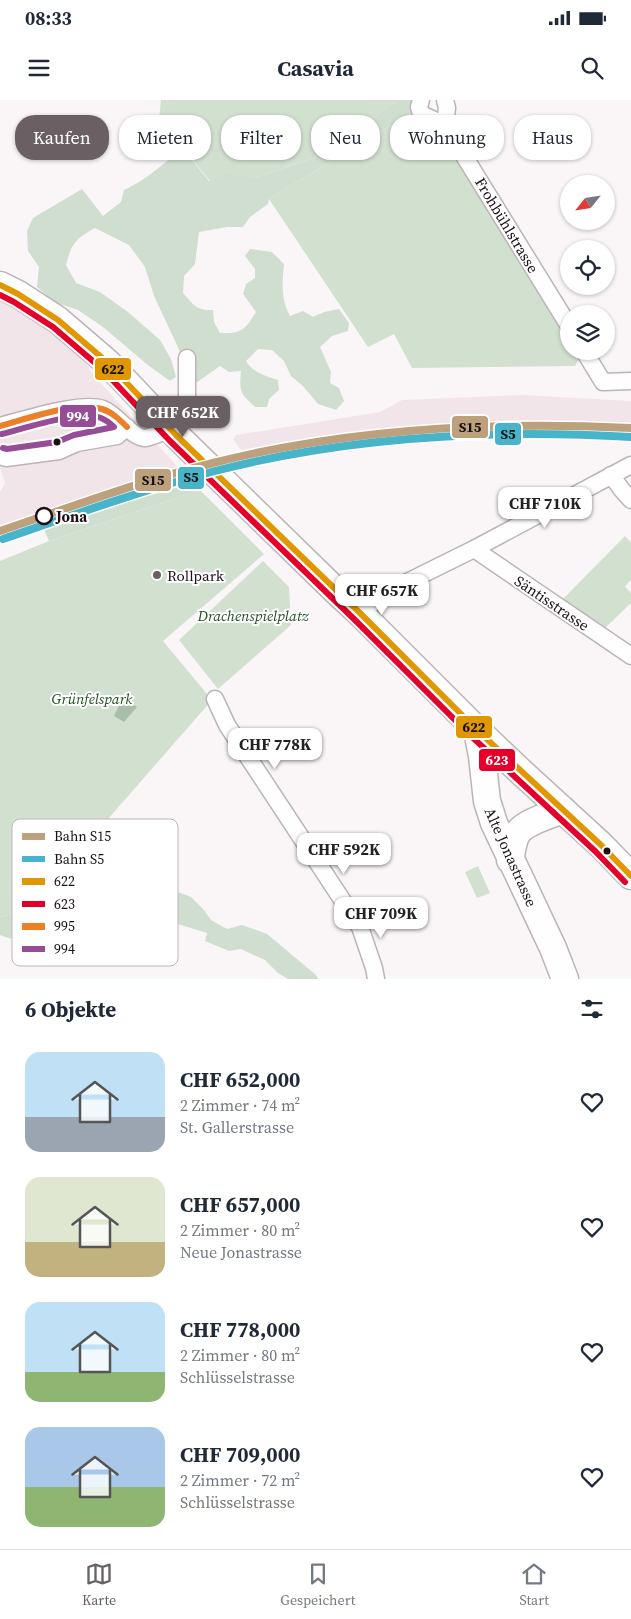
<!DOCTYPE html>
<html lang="de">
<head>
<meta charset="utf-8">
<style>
  :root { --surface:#fff; --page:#f2f2f3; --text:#1f2937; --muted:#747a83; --line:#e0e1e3; --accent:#6a6064 }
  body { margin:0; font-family:"Source Serif 4",serif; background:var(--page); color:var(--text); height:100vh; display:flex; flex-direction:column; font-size:19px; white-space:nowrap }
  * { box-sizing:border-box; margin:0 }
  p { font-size:16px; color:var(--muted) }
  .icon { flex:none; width:28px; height:28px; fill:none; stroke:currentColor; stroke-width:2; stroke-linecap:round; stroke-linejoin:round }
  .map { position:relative; height:879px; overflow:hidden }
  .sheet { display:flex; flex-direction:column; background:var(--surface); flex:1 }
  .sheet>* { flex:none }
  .guide { position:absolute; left:15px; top:15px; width:601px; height:45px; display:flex; gap:10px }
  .needle { width:32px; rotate:240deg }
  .buttons { position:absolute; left:560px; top:75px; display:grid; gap:10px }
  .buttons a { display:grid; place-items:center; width:55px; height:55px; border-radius:50%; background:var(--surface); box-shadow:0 1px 4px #0004; font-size:25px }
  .price { position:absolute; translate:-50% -42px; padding:0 11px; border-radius:10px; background:#fff; color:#222; font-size:16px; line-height:32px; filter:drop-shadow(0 1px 2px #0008) }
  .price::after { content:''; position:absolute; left:50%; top:30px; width:15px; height:11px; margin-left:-8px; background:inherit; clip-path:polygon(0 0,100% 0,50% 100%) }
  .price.selected { background:var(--accent); color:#fff }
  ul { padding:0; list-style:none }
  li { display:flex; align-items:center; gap:15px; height:125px; padding:0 25px }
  li span { display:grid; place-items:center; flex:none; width:140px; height:100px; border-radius:15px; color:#555 }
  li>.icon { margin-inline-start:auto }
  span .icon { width:60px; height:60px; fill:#fffc; stroke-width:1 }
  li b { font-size:21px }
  h2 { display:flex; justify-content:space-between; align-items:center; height:60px; padding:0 25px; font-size:21px }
  .pill { padding:0 18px; border-radius:20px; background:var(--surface); box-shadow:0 1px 4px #0004; font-size:18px; line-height:45px }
  .pill.selected { background:var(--accent); color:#fff }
  .status { display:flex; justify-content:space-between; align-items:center; height:35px; padding:0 25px; background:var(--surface); direction:ltr }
  .status svg { height:14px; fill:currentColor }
  header { display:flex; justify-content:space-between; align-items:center; height:65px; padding:0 25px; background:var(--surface); font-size:22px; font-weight:700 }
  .tabs { display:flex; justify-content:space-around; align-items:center; height:70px; border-top:1px solid var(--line); background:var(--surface); font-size:14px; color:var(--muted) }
  .tabs a { display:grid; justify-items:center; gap:2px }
  .tabs .selected { color:var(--accent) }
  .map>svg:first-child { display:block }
</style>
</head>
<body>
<div class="status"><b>08:33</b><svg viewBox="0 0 49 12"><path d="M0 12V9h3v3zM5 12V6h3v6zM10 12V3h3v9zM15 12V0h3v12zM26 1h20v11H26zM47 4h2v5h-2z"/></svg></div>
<header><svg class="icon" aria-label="menu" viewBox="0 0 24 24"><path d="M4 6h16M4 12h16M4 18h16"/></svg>Casavia<svg class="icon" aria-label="search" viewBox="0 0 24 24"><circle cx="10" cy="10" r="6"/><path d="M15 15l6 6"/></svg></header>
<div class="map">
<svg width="631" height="879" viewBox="0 0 631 879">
  <rect width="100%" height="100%" fill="#faf6f8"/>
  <path fill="#f2e5e9" d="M0,185l58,35 36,56 74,80 19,22 -187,63v-49l5,-9 -5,-15z
    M522,295l109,6v33l-48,-3 -99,6 -15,-5 -154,14 -67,14 -15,-21 3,-4 144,-23 22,-12z"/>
  <path fill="#d2e0d0" d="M161,0h238l-85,58 -59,20 -26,-3 -19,6 -51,-62z
    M412,12c8,14 12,16 27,18l130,210v11h7l4,6 -5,9 -163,2 -18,-34 -26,13 -99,-148z
    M200,390l64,64 -101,87 49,59 -194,222 -4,-5 -5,-2 -9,2v-356l49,-20z
    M625,436l6,7v37l-6,6 6,7v10l-27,26 -42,-29z
    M263,461l26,26 2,38 -73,64 -39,-49z
    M478,766l12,27 -13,5 -12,-26z"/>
  <path fill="#cfdece" d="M399,0h18l-5,12 -143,87 -1,5 -18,13 -7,10h-16l-28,5 -4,32 -11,12 -1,17c10,11 13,18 30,17l1,12 6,11c21,1 25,-3 36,-21l-13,-18 3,-10 9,-6v-9l-10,-13 5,-7 22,3 12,12c-2,18 -3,36 6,52l13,-5 10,6 11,-5 15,-3 10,14 -1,8 -16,5 -12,11 11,25 -1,11 9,5 5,13 -8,9 -18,-6 -15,-18 -12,-10 -7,-15 -12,-11 -14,-1 -12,12c6,11 20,15 32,19l1,10 -10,9 -2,8h-12c-15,-14 -16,-15 -14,-36l-12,1 -9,-6 -27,19 -16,-40 -23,-49 -9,-29 -16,-22 -34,-17c-20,11 -23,15 -29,37l10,18 24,9 28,20 32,28 11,19 5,18 -6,4 -21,-15 -46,-39 -25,-17 -24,-8 -17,-15 2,-20 -11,-16 -1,-20 6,-13 49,-29 21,27 18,-14 3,-12c19,-9 34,-21 50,-35l-1,-19 36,45 20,-7 26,4 59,-20z
    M187,378l13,12 -151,51 -6,-14z
    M173,790l18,7 13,13 7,10 16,9 15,-4 25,9 49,41 2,4h-30l-10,-6 -13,-13 -24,-11 -12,2 -24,-10 2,-8 -52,-16 6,-22z
    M9,815l5,2 4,5 -7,17 -11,-4v-18z"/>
  <path fill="#aabda8" d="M123,597l14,10 -13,15 -10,-6z"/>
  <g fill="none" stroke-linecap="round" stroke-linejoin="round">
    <defs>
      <path id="minor" d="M421,0l-2,7 2,7 24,11 124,201
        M445,25l2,-17 -2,-8
        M584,251l19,31 28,-1
        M187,303v-45
        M0,326c23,-6 82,-25 103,-17 15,6 28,29 43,29
        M0,356l6,2 53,-7 18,-8 40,-7 10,-9
        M611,375l11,15 9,10
        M474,449l157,107
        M361,514l20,-19 93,-46 157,-84
        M215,599l12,26 133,202 14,41 2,11"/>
      <path id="primary" d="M0,185l18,9 40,26 49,42 69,73 160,156 25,23 116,116 42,40 82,75 30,31
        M477,630l5,26 5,45 7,22 59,125 12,31
        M510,760c2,-8 3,-19 7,-26 7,-12 34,-19 46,-24"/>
    </defs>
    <use href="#minor" stroke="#bcb4b7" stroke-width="19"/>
    <use href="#primary" stroke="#bcb4b7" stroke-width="29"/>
    <use href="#minor" stroke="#fefefe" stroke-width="16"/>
    <use href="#primary" stroke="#fefefe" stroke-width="26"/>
    <defs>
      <path id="minor-bridge" d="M146,338c22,-6 33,-13 41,-35"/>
    </defs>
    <use href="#minor-bridge" stroke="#bcb4b7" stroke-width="19" stroke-linecap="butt"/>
    <use href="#minor-bridge" stroke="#fefefe" stroke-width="16"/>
    <defs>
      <path id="bus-1" d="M0,185l18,9 40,26 49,42 69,73 185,179 116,116 124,115 30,31"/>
      <path id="bus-2" d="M0,195l14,7 39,25 48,41 69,73 185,179 116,116 124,115 30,31"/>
      <path id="bus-3" d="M0,326c27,-7 75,-25 102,-17 10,3 18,11 25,18"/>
      <path id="bus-4" d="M2,334c24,-6 76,-24 99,-16 5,2 9,5 13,9l-40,8 -17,7 -50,7 -4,-1"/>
    </defs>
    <use href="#bus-1" stroke="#fff" stroke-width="10"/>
    <use href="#bus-2" stroke="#fff" stroke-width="10"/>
    <use href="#bus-3" stroke="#fff" stroke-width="10"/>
    <use href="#bus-4" stroke="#fff" stroke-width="10"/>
    <use href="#bus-1" stroke="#e19702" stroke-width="6"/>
    <use href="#bus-2" stroke="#e4002b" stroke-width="6"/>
    <use href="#bus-3" stroke="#ec8028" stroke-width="6"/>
    <use href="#bus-4" stroke="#974c98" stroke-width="6"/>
    <defs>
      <path id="rail-1" d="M0,431c71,-24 141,-50 213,-68 137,-35 278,-42 418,-35"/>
      <path id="rail-2" d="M3,439c70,-24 140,-49 212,-68 136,-35 276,-42 416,-34"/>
    </defs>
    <use href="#rail-1" stroke="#fff" stroke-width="11"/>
    <use href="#rail-2" stroke="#fff" stroke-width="11"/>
    <use href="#rail-1" stroke="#bda07c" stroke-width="8"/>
    <use href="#rail-2" stroke="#48b4ca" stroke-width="8"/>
  </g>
  <g fill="#1d1015" stroke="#fff" stroke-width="2">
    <circle cx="57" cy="342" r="4.5"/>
    <circle cx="607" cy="751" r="4.5"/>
  </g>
  <circle fill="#fff" stroke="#1d1015" stroke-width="2.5" cx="44" cy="416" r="8"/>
  <circle fill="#6a6064" stroke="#fff" stroke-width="2" cx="157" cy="475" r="5"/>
  <g text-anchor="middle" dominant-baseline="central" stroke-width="4" stroke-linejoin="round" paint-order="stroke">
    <g font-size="15" fill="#1d1015" stroke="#fff">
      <text transform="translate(507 125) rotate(59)">Frohbühlstrasse</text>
      <text transform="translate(552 503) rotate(34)">Säntisstrasse</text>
      <text transform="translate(511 757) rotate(66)">Alte Jonastrasse</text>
    </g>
    <g font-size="15" font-weight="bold" fill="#1d1015" stroke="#fff" text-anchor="start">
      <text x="56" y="416">Jona</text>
    </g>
    <g font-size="15" fill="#1d1015" stroke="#fff" text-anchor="start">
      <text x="167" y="475">Rollpark</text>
    </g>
    <g font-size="15" font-style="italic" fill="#234f24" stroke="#fff">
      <text x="253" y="515">Drachenspielplatz</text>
      <text x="92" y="598">Grünfelspark</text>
    </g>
  </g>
  <rect x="12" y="719" width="166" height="147" rx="8" fill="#fff" stroke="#bbb7b9" stroke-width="1"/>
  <rect x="22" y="733" width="23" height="7" fill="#bda07c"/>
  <rect x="22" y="756" width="23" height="6" fill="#48b4ca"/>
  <rect x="22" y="778" width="23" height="7" fill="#e19702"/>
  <rect x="22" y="801" width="23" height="6" fill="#e4002b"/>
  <rect x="22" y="823" width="23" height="7" fill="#ec8028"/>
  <rect x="22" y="846" width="23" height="6" fill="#974c98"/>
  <g font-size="14" fill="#1d1015">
    <text x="54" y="741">Bahn S15</text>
    <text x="54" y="764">Bahn S5</text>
    <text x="54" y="786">622</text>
    <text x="54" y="809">623</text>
    <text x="54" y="831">995</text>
    <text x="54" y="854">994</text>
  </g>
  <g stroke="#fff" stroke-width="2">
    <rect x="94" y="257" width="38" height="24" rx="5" fill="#e19702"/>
    <rect x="59" y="304" width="38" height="24" rx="5" fill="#974c98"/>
    <rect x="451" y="315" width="38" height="24" rx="5" fill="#bda07c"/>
    <rect x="494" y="322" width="28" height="24" rx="5" fill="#48b4ca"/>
    <rect x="177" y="366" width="28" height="24" rx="5" fill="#48b4ca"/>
    <rect x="134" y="368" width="38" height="24" rx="5" fill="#bda07c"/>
    <rect x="455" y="615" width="38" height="24" rx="5" fill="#e19702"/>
    <rect x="478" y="648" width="38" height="24" rx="5" fill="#e4002b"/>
  </g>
  <g font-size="14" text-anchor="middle" font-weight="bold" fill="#fff">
    <text x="78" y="321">994</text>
    <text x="497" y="665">623</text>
  </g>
  <g font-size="14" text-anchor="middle" font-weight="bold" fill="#111">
    <text x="113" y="274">622</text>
    <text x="470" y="332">S15</text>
    <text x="508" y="339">S5</text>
    <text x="191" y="382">S5</text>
    <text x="153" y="385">S15</text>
    <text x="474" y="632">622</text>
  </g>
</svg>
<div class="buttons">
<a><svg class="needle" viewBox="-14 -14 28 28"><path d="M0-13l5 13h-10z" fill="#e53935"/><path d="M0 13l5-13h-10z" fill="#747a83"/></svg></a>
<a><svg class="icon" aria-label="locate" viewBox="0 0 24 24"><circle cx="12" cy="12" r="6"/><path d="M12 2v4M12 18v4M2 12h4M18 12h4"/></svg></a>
<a><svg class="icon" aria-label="layers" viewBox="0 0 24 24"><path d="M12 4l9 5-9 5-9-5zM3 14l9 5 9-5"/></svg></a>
</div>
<b class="price selected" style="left:183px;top:338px">CHF 652K</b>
<b class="price" style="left:545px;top:429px">CHF 710K</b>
<b class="price" style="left:382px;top:516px">CHF 657K</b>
<b class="price" style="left:275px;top:670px">CHF 778K</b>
<b class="price" style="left:344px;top:775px">CHF 592K</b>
<b class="price" style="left:381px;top:839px">CHF 709K</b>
<div class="guide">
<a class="pill selected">Kaufen</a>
<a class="pill">Mieten</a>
<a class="pill">Filter</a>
<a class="pill">Neu</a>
<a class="pill">Wohnung</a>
<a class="pill">Haus</a>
</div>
</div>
<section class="sheet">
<h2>6 Objekte<svg class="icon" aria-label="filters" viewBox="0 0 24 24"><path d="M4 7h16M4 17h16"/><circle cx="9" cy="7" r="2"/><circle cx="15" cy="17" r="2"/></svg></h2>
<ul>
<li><span style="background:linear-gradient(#bfe0f5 65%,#9aa5b1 0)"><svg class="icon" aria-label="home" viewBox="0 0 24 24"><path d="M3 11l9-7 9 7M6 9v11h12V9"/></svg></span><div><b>CHF 652,000</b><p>2 Zimmer · 74 m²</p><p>St. Gallerstrasse</p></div><svg class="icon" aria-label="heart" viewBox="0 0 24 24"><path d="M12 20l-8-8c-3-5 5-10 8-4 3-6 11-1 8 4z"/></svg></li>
<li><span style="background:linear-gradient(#dfe7d0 65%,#c2b280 0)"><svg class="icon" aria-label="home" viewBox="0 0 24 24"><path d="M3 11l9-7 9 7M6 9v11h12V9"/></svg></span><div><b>CHF 657,000</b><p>2 Zimmer · 80 m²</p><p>Neue Jonastrasse</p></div><svg class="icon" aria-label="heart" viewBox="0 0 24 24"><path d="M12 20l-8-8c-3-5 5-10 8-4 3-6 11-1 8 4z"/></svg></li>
<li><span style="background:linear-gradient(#bfe0f5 70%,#8fb573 0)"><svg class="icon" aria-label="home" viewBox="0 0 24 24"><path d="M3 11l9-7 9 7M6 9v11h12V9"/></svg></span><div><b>CHF 778,000</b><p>2 Zimmer · 80 m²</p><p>Schlüsselstrasse</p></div><svg class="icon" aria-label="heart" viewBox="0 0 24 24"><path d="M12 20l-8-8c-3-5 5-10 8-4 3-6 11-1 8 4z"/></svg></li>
<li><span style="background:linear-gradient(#a9c7e8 60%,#8fb573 0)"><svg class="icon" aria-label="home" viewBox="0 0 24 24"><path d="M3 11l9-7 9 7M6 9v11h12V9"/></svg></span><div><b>CHF 709,000</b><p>2 Zimmer · 72 m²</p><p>Schlüsselstrasse</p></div><svg class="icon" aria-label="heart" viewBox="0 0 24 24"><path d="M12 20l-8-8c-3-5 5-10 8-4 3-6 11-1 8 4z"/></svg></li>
</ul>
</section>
<nav class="tabs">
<a class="selected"><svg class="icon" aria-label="map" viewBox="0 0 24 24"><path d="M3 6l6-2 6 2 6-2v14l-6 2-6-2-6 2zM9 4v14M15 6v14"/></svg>Karte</a>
<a><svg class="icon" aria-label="saved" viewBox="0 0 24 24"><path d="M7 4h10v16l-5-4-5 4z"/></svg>Gespeichert</a>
<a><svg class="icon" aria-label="home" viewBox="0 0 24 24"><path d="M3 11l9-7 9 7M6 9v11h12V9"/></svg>Start</a>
</nav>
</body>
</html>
